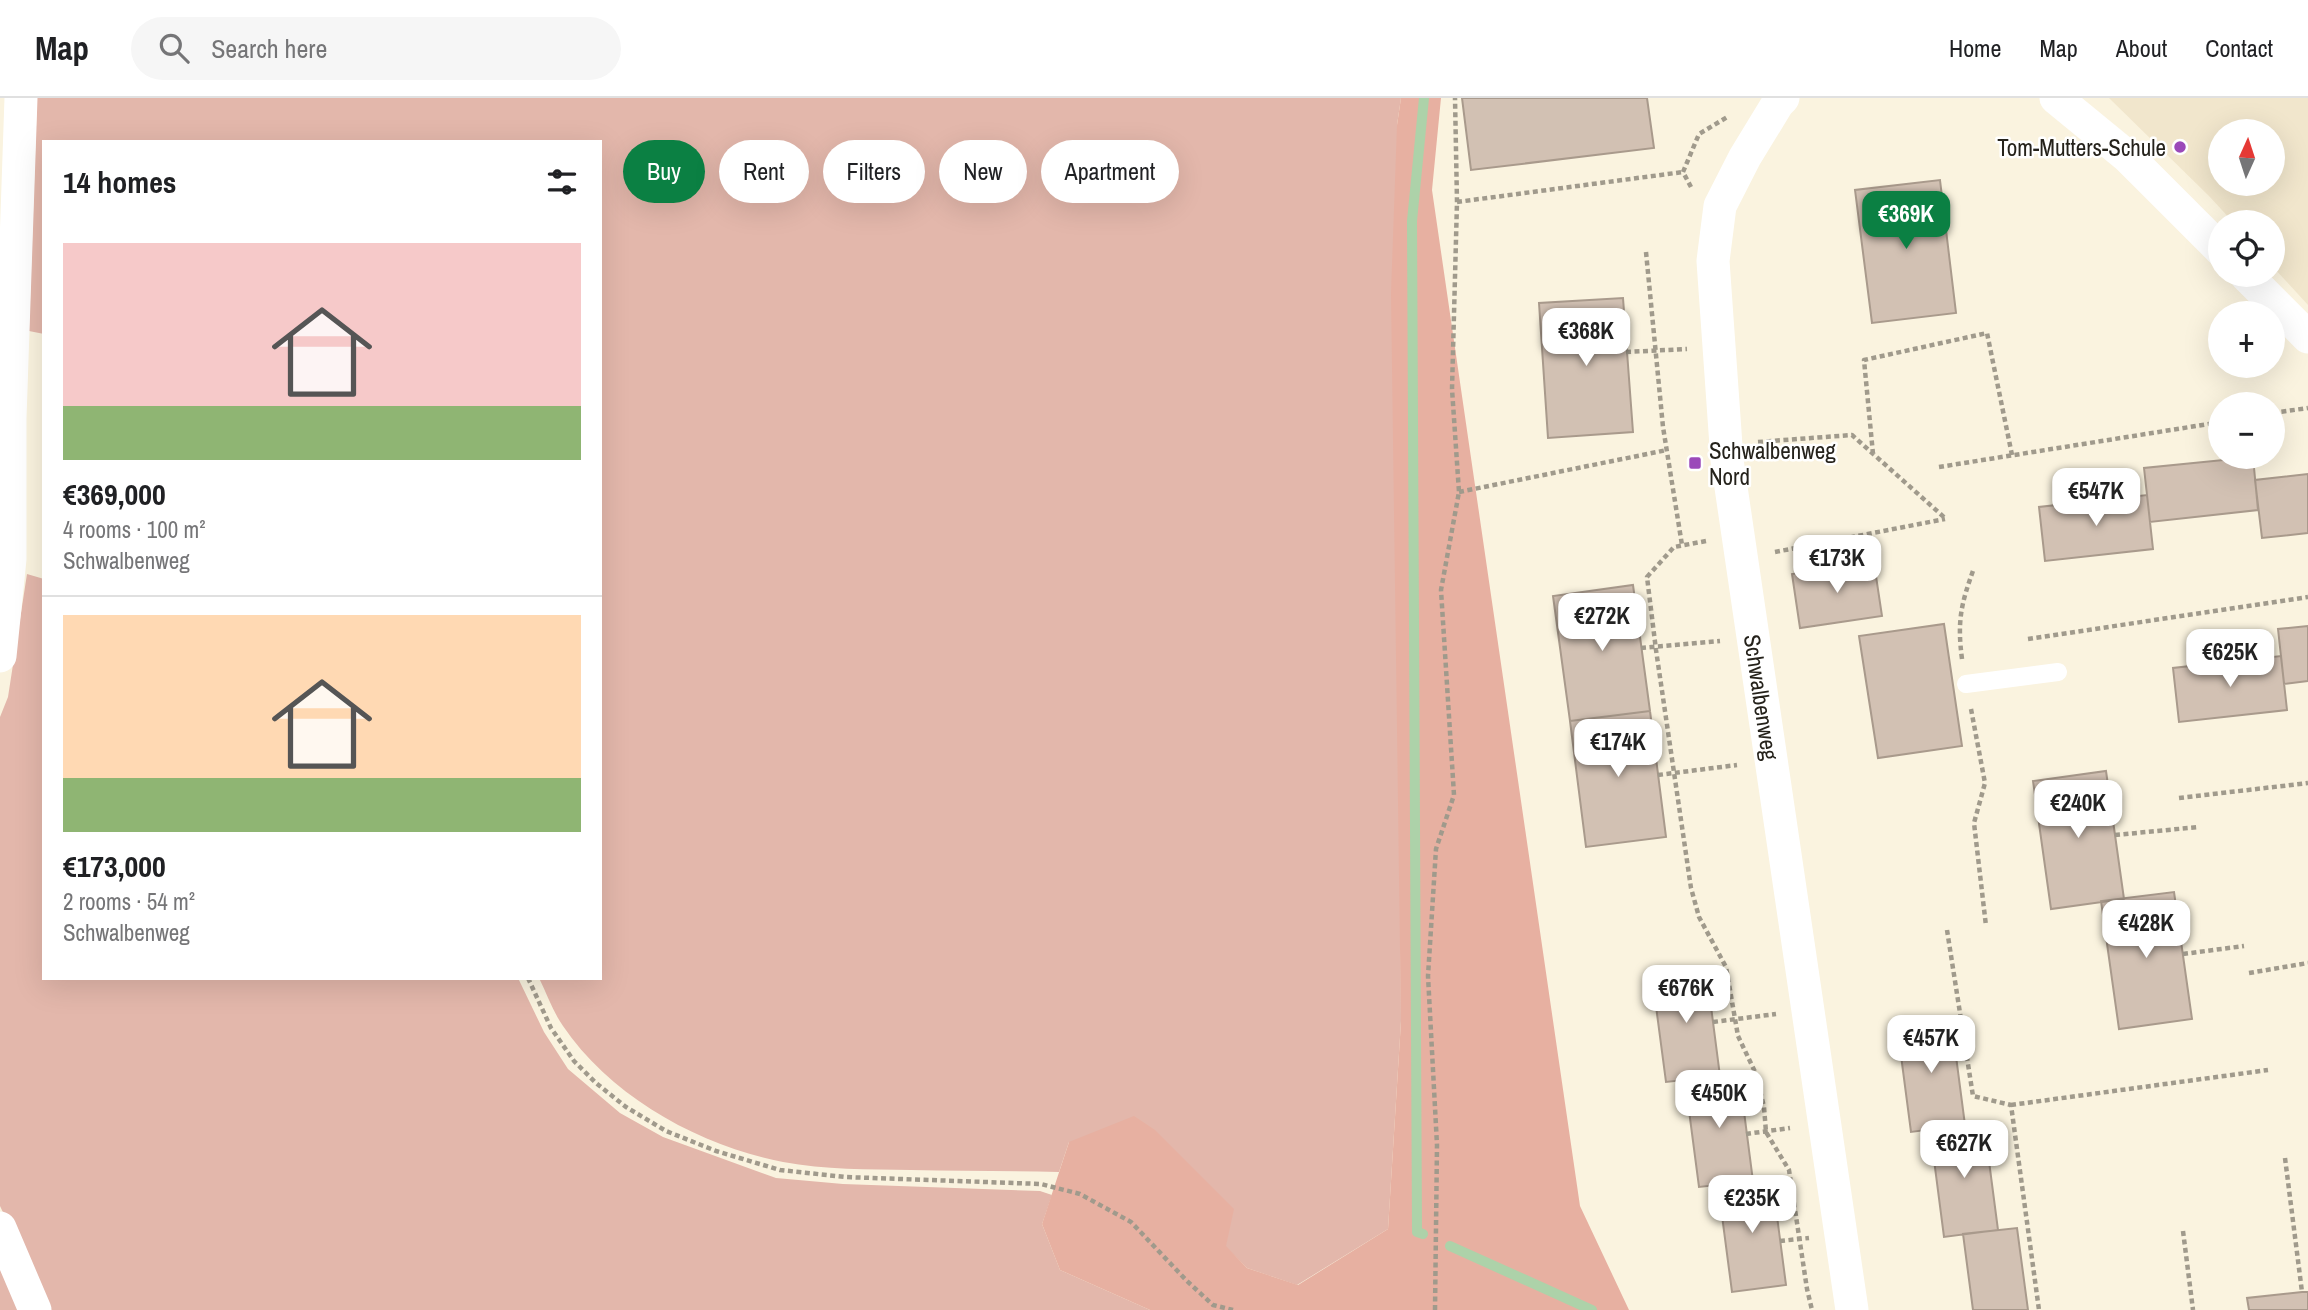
<!DOCTYPE html>
<html lang="en">
<head>
<meta charset="utf-8">
<style>
  :root { --surface:#fff; --page:#f6f6f6; --text:#202124; --muted:#757577; --line:#e0e0e0; --accent:#0b8043 }
  body { margin:0; font-family:"Archivo Narrow",sans-serif; background:var(--page); color:var(--text); height:100vh; display:flex; flex-direction:column; font-size:26px; white-space:nowrap }
  * { box-sizing:border-box; margin:0 }
  p { font-size:23px; color:var(--muted) }
  .icon { flex:none; width:38px; height:38px; fill:none; stroke:currentColor; stroke-width:2; stroke-linecap:round; stroke-linejoin:round }
  .map { position:relative; flex:1; overflow:hidden }
  .side { position:absolute; left:42px; top:42px; width:560px; height:840px; display:flex; flex-direction:column; background:var(--surface); border-radius:0px; box-shadow:0 7px 28px #0002 }
  .side>* { flex:none }
  .top-card { position:absolute; left:623px; top:42px; width:665px; height:63px; display:flex; gap:14px }
  .needle { width:46px; rotate:3deg }
  .tools { position:absolute; left:2208px; top:21px; display:grid; gap:14px }
  .tools a { display:grid; place-items:center; width:77px; height:77px; border-radius:50%; background:var(--surface); box-shadow:0 7px 28px #0002; font-size:35px }
  .price { position:absolute; translate:-50% -60px; padding:0 16px; border-radius:14px; background:#fff; color:#222; font-size:23px; line-height:46px; filter:drop-shadow(0 2px 4px #0008) }
  .price::after { content:''; position:absolute; left:50%; top:42px; width:21px; height:16px; margin-left:-10px; background:inherit; clip-path:polygon(0 0,100% 0,50% 100%) }
  .price.selected { background:var(--accent); color:#fff }
  ul { padding:0; list-style:none }
  li { display:grid; align-content:center; gap:14px; height:371px; padding:0 21px }
  li+li { border-top:2px solid var(--line) }
  li span { display:grid; place-items:center; height:217px; border-radius:0px; color:#555 }
  li>.icon { margin-inline-start:auto }
  span .icon { width:126px; height:126px; fill:#fffc; stroke-width:1 }
  li b { font-size:30px }
  h2 { display:flex; justify-content:space-between; align-items:center; height:84px; padding:0 21px; font-size:30px }
  .pill { padding:0 24px; border-radius:32px; background:var(--surface); box-shadow:0 7px 28px #0002; font-size:24px; line-height:63px }
  .pill.selected { background:var(--accent); color:#fff }
  header { display:flex; align-items:center; gap:42px; box-sizing:border-box; height:98px; padding:0 35px; background:var(--surface); border-bottom:2px solid var(--line) }
  header strong { font-size:33px }
  nav { display:flex; gap:38px; margin-inline-start:auto; font-size:24px }
  .search { width:490px; height:63px; background:var(--page); display:flex; align-items:center; gap:18px; box-sizing:border-box; padding:0 24px; border-radius:38px; color:var(--muted); font-size:26px }
  .map>svg:first-child { display:block }
</style>
</head>
<body>
<header>
<strong>Map</strong>
<div class="search"><svg class="icon" aria-label="search" viewBox="0 0 24 24"><circle cx="10" cy="10" r="6"/><path d="M15 15l6 6"/></svg>Search here</div>
<nav><a>Home</a><a>Map</a><a>About</a><a>Contact</a></nav>
</header>
<div class="map">
<svg width="2308" height="1212" viewBox="0 0 2308 1212">
  <rect width="100%" height="100%" fill="#faf3df"/>
  <path fill="#f1e6cc" fill-rule="evenodd" d="M2109,0h199v207l-35,-38v-45h-40l-24,-26zM2221,33h52v53h-52z"/>
  <path fill="#e3b7ab" d="M37,0h1364l-4,27 4,896 -13,208 -91,56 -50,-17 -21,-21 -157,-105 -10,30c-49,-1 -99,-1 -148,-2 -43,-1 -86,0 -128,-8 -83,-16 -172,-65 -220,-136 -10,-14 -16,-32 -24,-48h61v-836h-556v192l-15,-3z
    M27,476l17,5v399h474l26,54 24,37 52,44 43,24 113,41 67,6 197,7 12,4 -10,29 18,46 90,40h-1101l-49,-104v-489l8,-20z
    M0,1160l24,52h-24z"/>
  <path fill="#e7b0a1" d="M1401,0h40l-9,92 148,1016 49,104h-479l-90,-40 -18,-46 27,-82 65,-26 21,14 79,79 -8,37 21,22 51,17 90,-56 13,-208 -10,-728 6,-168z"/>
  <g fill="none" stroke-linecap="round" stroke-linejoin="round">
    <path stroke="#add2a9" stroke-width="10" d="M1423,1136l-6,-2 -5,-1011 12,-123
      M1450,1148l142,64"/>
  </g>
  <path fill="#d2c1b3" stroke="#a99a8c" stroke-width="2" d="M1462,0h185l7,50 -183,22z
    M1940,82l16,133 -84,10 -17,-133z
    M1623,200l10,134 -85,6 -9,-135z
    M2253,359l5,53 -108,12 -6,-54z
    M2308,376v59l-46,5 -7,-58z
    M2147,397l6,54 -108,12 -6,-54z
    M1874,465l8,53 -82,12 -8,-54z
    M1633,487l17,126 -80,10 -17,-125z
    M1944,526l18,122 -84,12 -19,-122z
    M2308,528v55l-24,3 -6,-55z
    M2281,558l6,54 -108,12 -6,-54z
    M1650,613l16,126 -80,10 -16,-126z
    M2106,673l18,128 -73,10 -18,-128z
    M2174,794l18,127 -73,10 -18,-128z
    M1706,870l14,108 -54,6 -14,-106z
    M1951,920l14,107 -54,7 -14,-107z
    M1739,975l14,108 -54,6 -14,-107z
    M1984,1025l14,107 -54,7 -14,-108z
    M1772,1080l14,107 -54,7 -14,-107z
    M2017,1130l11,82h-55l-10,-76z
    M2302,1194h6v18h-59l-2,-12z"/>
  <g fill="none" stroke-linecap="round" stroke-linejoin="round">
    <path stroke="#a09a8c" stroke-width="4.5" stroke-dasharray="5 3.5" stroke-linecap="butt" d="M1691,89l-8,-15 16,-38 30,-18
      M1457,104l226,-30
      M1646,154l17,175 19,118
      M1626,254l61,-3
      M2273,315l35,-5
      M1758,344l94,-7 93,83
      M1873,356l-9,-94 123,-27 25,122
      M1939,369l282,-45
      M1459,394l208,-42
      M1706,443l-32,6 -27,30 9,73 35,238 8,29 27,50 12,69 18,38 8,33 2,25 23,38 18,119 5,21
      M1775,454l170,-33
      M2028,541l280,-42
      M1641,550l79,-7
      M1962,561c-5,-38 -1,-55 12,-91
      M1971,611l14,74 -11,40 12,103
      M1658,677l79,-10
      M2179,700l129,-15
      M2115,737l84,-8
      M1947,832l26,166 38,9 28,205
      M2183,856l61,-8
      M2249,875l59,-10
      M528,880l23,50 23,33 22,22 30,24 40,24 50,20 64,19 65,7 196,7 39,10 51,28 56,59 26,24 20,5
      M1713,924l63,-8
      M2011,1007l257,-35
      M1746,1036l44,-6
      M2285,1060l17,134
      M2183,1133l10,79
      M1780,1143l29,-3
      M1435,1212l2,-165 -9,-169 8,-127 18,-54 -13,-205 18,-98 -7,-103 5,-187 -2,-104"/>
    <path stroke="#fff" stroke-width="18" d="M1966,586l92,-12"/>
    <g stroke="#fff" stroke-width="33">
      <path id="s1" d="M1783,0l-5,5 -33,54 -25,49 -7,55 14,199 125,850"/>
      <path d="M2056,0l72,59 93,93"/>
      <path d="M2246,177l62,62"/>
      <path d="M0,558l10,-97v-141l11,-320"/>
      <path d="M0,1130l35,82"/>
    </g>
  </g>
  <g fill="#9b49b9" stroke="#fff" stroke-width="2.5">
    <circle cx="2180" cy="49" r="7"/>
    <rect x="1688" y="358" width="14" height="14" rx="3.5"/>
  </g>
  <g text-anchor="middle" dominant-baseline="central" stroke-width="5" stroke-linejoin="round" paint-order="stroke">
    <g font-size="23" fill="#25221b" stroke="#fff" text-anchor="end">
      <text x="2166" y="49">Tom-Mutters-Schule</text>
      <text x="1709" y="352" text-anchor="start">Schwalbenweg<tspan x="1709" dy="26">Nord</tspan></text>
    </g>
    <g font-size="23" fill="#25221b" stroke="#fff">
      <text stroke="none"><textPath href="#s1" startOffset="620">Schwalbenweg</textPath></text>
    </g>
  </g>
</svg>
<div class="tools">
<a><svg class="needle" viewBox="-14 -14 28 28"><path d="M0-13l5 13h-10z" fill="#e53935"/><path d="M0 13l5-13h-10z" fill="#757577"/></svg></a>
<a><svg class="icon" aria-label="locate" viewBox="0 0 24 24"><circle cx="12" cy="12" r="6"/><path d="M12 2v4M12 18v4M2 12h4M18 12h4"/></svg></a>
<a>+</a>
<a>−</a>
</div>
<b class="price selected" style="left:1906px;top:153px">€369K</b>
<b class="price" style="left:1586px;top:270px">€368K</b>
<b class="price" style="left:2096px;top:430px">€547K</b>
<b class="price" style="left:1837px;top:497px">€173K</b>
<b class="price" style="left:1602px;top:555px">€272K</b>
<b class="price" style="left:2230px;top:591px">€625K</b>
<b class="price" style="left:1618px;top:681px">€174K</b>
<b class="price" style="left:2078px;top:742px">€240K</b>
<b class="price" style="left:2146px;top:862px">€428K</b>
<b class="price" style="left:1686px;top:927px">€676K</b>
<b class="price" style="left:1931px;top:977px">€457K</b>
<b class="price" style="left:1719px;top:1032px">€450K</b>
<b class="price" style="left:1964px;top:1082px">€627K</b>
<b class="price" style="left:1752px;top:1137px">€235K</b>
<div class="top-card">
<a class="pill selected">Buy</a>
<a class="pill">Rent</a>
<a class="pill">Filters</a>
<a class="pill">New</a>
<a class="pill">Apartment</a>
</div>
<section class="side">
<h2>14 homes<svg class="icon" aria-label="filters" viewBox="0 0 24 24"><path d="M4 7h16M4 17h16"/><circle cx="9" cy="7" r="2"/><circle cx="15" cy="17" r="2"/></svg></h2>
<ul>
<li><span style="background:linear-gradient(#f6c9c9 75%,#8fb573 0)"><svg class="icon" aria-label="home" viewBox="0 0 24 24"><path d="M3 11l9-7 9 7M6 9v11h12V9"/></svg></span><div><b>€369,000</b><p>4 rooms · 100 m²</p><p>Schwalbenweg</p></div></li>
<li><span style="background:linear-gradient(#ffd9b3 75%,#8fb573 0)"><svg class="icon" aria-label="home" viewBox="0 0 24 24"><path d="M3 11l9-7 9 7M6 9v11h12V9"/></svg></span><div><b>€173,000</b><p>2 rooms · 54 m²</p><p>Schwalbenweg</p></div></li>
</ul>
</section>
</div>
</body>
</html>
